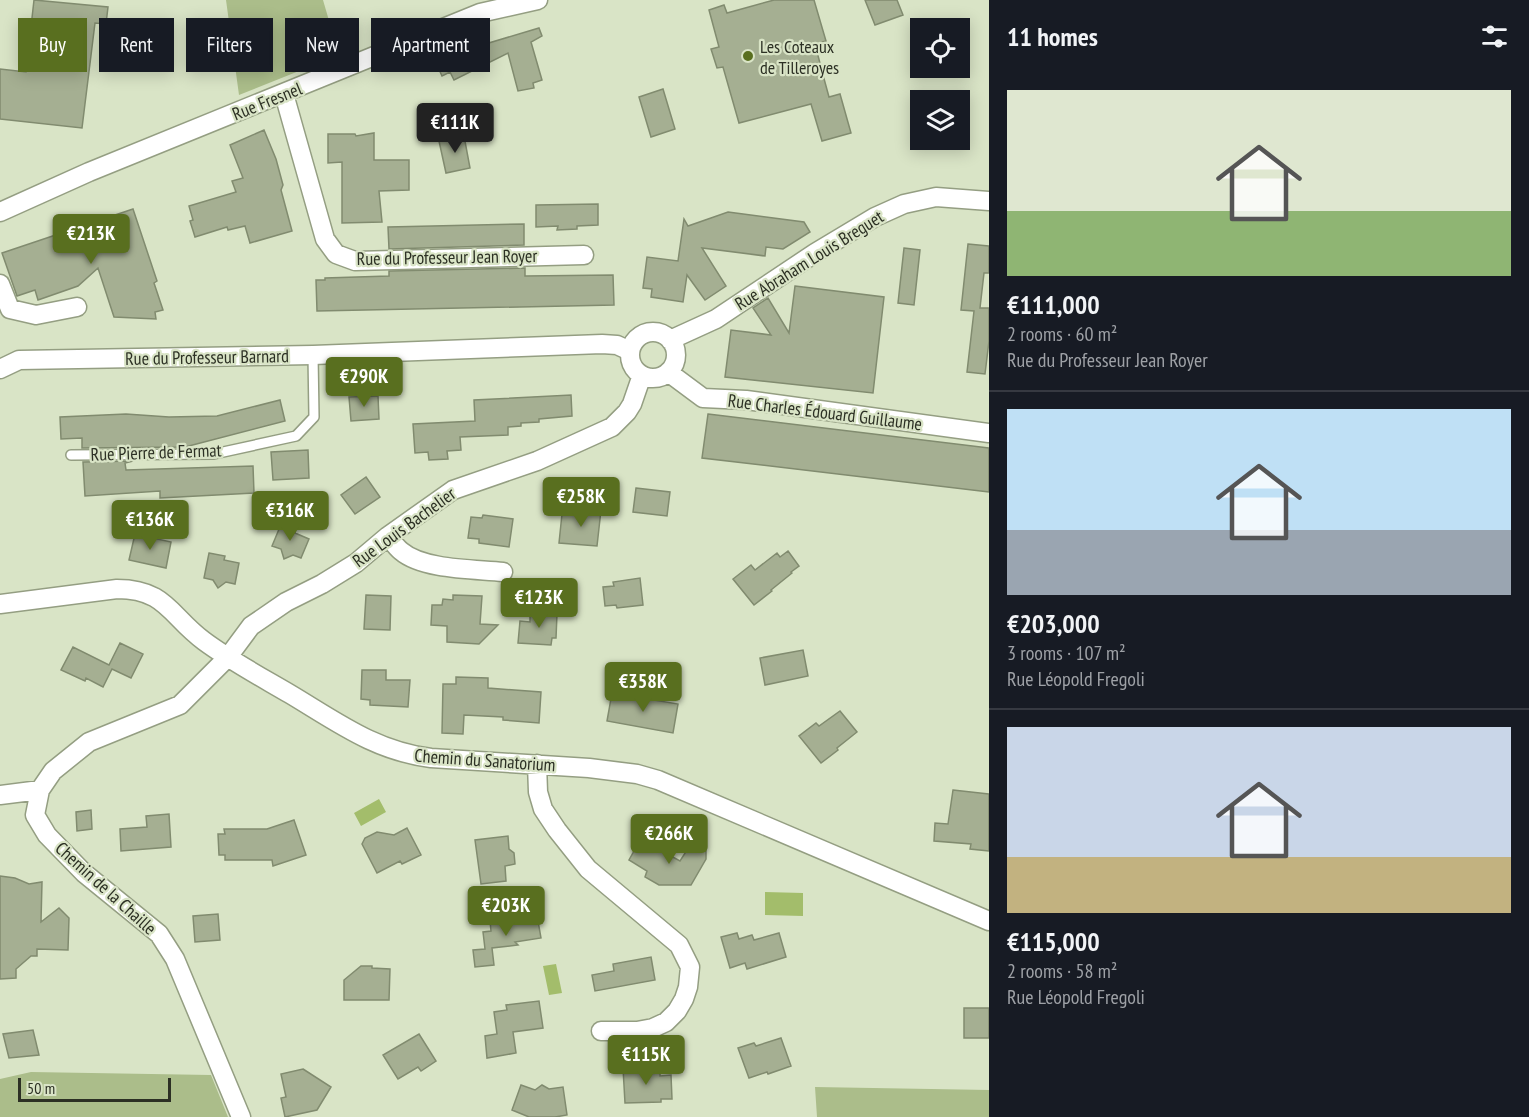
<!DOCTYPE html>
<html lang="en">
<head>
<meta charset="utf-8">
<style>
  :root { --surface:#171b24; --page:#20242c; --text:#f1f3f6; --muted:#9ea1a6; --line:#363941; --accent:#596f1f }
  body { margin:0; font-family:"PT Sans Narrow",sans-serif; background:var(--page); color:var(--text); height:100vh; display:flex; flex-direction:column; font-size:22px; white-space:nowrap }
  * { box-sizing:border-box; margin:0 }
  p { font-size:20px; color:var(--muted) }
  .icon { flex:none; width:33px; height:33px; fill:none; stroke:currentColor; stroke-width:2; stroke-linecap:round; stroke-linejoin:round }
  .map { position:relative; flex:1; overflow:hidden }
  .details { display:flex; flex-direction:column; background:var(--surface); width:540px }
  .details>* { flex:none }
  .guide { position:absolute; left:18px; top:18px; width:570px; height:54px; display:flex; gap:12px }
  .buttons { position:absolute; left:910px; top:18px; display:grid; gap:12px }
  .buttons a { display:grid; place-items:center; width:60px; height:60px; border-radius:0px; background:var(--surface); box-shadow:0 3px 15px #0003; font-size:30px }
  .scale { position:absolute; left:18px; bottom:15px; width:153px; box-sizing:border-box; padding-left:6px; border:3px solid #2c3024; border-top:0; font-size:16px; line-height:21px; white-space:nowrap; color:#2c3024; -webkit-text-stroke:4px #d9e4c6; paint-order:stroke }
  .price { position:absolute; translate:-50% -51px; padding:0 14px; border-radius:6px; background:var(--accent); color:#fff; font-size:20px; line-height:39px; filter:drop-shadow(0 2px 3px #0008) }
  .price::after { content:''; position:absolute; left:50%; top:36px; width:18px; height:14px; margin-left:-9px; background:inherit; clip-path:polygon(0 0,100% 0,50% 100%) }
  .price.selected { background:#222; color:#fff }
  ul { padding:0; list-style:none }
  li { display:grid; align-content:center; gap:12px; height:318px; padding:0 18px }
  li+li { border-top:2px solid var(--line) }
  li span { display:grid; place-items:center; height:186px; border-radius:0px; color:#555 }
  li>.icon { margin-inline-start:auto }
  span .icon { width:108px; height:108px; fill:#fffc; stroke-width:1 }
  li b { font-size:26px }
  h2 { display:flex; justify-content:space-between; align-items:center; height:72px; padding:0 18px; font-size:26px }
  .pill { padding:0 21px; border-radius:0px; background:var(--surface); box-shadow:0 3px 15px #0003; font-size:21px; line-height:54px }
  .pill.selected { background:var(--accent); color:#fff }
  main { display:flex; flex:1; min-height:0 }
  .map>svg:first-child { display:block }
</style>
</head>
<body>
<main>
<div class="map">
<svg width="989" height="1117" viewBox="0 0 989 1117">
  <rect width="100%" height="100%" fill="#d9e4c6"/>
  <path fill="#abbd8a" d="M226,0h97l16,55 -100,40z
    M31,1072l180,3 17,42h-228v-38z
    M815,1087l174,3v27h-172z"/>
  <path fill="#a3bd6b" d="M379,799l7,13 -25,14 -7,-13z
    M538,891l2,14 -25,4 -2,-15z
    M765,892l38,1v23l-38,-1z
    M556,964l6,29 -13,2 -6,-29z"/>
  <path fill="#a5af92" stroke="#818b6f" stroke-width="1.5" d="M34,0l74,7 -2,17 -11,-1 -13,105 -82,-9v-50l26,3z
    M774,0h40l12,41 -11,3 8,31 6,22 11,-3 11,39 -29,8 -11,-37 -72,19 -16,-56 -6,1 -6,-19 8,-2 -10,-37 15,-5 3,8z
    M865,0h32l6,15 -28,10z
    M539,28l3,8 -11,6 11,38 -9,3 1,5 -16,3 -10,-38 -54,27 -4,-8 -8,4 -10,-22 24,-14 22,-9 4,14z
    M663,89l12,40 -24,8 -12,-40z
    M449,117l4,17 -19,4 -4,-17z
    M264,130l12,29 7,26 -2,5 11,41 -42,12 -5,-17 -17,4 -1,-3 -32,10 -5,-16 3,-1 -4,-14 47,-14 -4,-11 11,-3 -13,-33z
    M374,133v27h35v30l-30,1 3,31 -40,1v-61l-14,1v-29h27l1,2z
    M464,136l6,32 -24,5 -7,-32z
    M598,204v21l-21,1v3l-20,1 1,-4 -22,1v-22z
    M133,209l24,72 -3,2 9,27 -8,2 1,7 -42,-2 -16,-49 -20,18 -40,14 -3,-10 -18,6 -15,-43z
    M728,212l76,10 6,10 -27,17 -17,-2 -1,9 -63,-8 24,38 -21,14 -18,-25 -4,27 -32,-5 1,-8 -9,-1 4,-31 31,4 6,-42 4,7z
    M524,224v21l-135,4 -1,-22z
    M968,244l21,2v27h-5l-4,35h9v33l-4,33 -18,-2 7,-61 -13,-1z
    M904,248l16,2 -6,55 -16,-2z
    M525,268v8l88,-1 1,30 -297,6 -1,-31h9v-2l64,-2v-5z
    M795,286l89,11 -11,96 -148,-16 6,-47 40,5 -18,-27 15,-10 21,35z
    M571,395l1,21 -33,3v3l-18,1v3l-13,1v8l-48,2 1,13 -14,1 1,8 -19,1 -1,-8 -13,1 -2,-29 62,-3 -1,-21z
    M378,396l1,23 -28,2 -2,-24z
    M280,400l5,21 -100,26 -103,1v-10l-21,1 -1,-22 66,-3 43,3 48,-1z
    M708,414l281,34v44l-287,-34z
    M308,450l1,28 -36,2 -2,-28z
    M133,461l-8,2 1,7 127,-4 1,27 -94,5v-7l-75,5 -2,-34z
    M366,477l14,20 -25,17 -14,-19z
    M636,488l34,4 -3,24 -34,-4z
    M575,508l26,2 -4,36 -38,-3 3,-29 12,1z
    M483,515l30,4 -4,28 -30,-4v-4l-11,-1 3,-21 11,1z
    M282,522l14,7 -1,4 14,6 -8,19 -8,-3 -9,4 -3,-10 -9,-3z
    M135,534l36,8 -5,26 -37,-8z
    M788,551l11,15 -8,6 1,1 -21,17 1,1 -18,14 -21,-26 18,-14 4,5 22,-17 3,4z
    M209,553l16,3 -1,4 15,3 -4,21 -9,-2 -8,6 -5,-8 -9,-2z
    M640,578l3,27 -26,3 -1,-3 -11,1 -2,-19 11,-1 -1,-4z
    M366,595l25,1 -1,34 -26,-1z
    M453,595l29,1 -2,28 18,1 -19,19 -32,-2v-16l-16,-1 1,-20h10l1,-6 10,1z
    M530,612l27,2 -1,24h-4l-1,7 -33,-2 2,-22 10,1z
    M120,643l23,11 -12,24 -19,-9 -9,18 -17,-9 -1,3 -24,-11 12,-23 36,18z
    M803,650l5,26 -43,9 -5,-27z
    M362,670h24v10h24l-2,27 -38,-2v-5l-9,-1z
    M456,677l32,1v10l53,4 -2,31 -36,-3v-3l-39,-2 -1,19 -21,-1 1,-49h13z
    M612,693l66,11 -5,29 -66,-12z
    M840,711l17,21 -20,16 1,2 -17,13 -22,-27 17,-13 3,3z
    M953,790l36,4v57l-19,-2 1,-5 -37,-3 1,-18 13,1z
    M91,810l1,19 -15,2 -1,-19z
    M169,814l2,33 -50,4 -1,-22 27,-2 -1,-11z
    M294,820l12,35 -33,11 -1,-6h-47v-5h-6l-1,-21h7l-1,-5h43z
    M407,828l14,27 -19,9 -2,-3 -23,12 -15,-29 3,-6 12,-6 17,3z
    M508,836l1,13 5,4 1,11 -10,2 1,15 -25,3 -6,-44z
    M639,842l8,5 2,-3 31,17 7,-11 10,-6 9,5v10l-15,26h-32l-14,-8 2,-6 -18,-11z
    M0,876l15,2 14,6 13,-2 -1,40 18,-14 10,10 -1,32 -31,-1v7h-6l-15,13v9l-16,1z
    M218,914l2,26 -25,2 -2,-26z
    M528,915l1,7 9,-1 3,17 -26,4 3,3 -26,3 2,17 -19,2 -2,-17 12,-1 -2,-17 8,-1 -1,-10z
    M737,933l2,6 13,-4 2,5 25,-7 7,24 -39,12 -2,-6 -15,5 -9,-31z
    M651,957l4,23 -60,11 -3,-16 22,-4 -1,-7z
    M361,966h11v2l18,1 -1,31h-45v-20z
    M539,1001l4,27 -30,4 3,21 -29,5 -2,-22 12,-2 -3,-22 13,-2 -1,-5z
    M964,1008h25v30h-25z
    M33,1030l6,25 -30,3 -6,-24z
    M419,1034l17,27 -15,10 -3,-4 -20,12 -15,-24z
    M781,1038l10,28 -23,8 -1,-2 -18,6 -11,-30 16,-5 2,3z
    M643,1067l1,7 16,-1v3l11,-1 1,24h-11v3l-36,1 -2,-35z
    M303,1069l28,18 -14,23 -32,7 -4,-19 5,-1 -5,-23z
    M521,1085l14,5 7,-5 7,4 14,-2 4,28 -12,2h-26l-17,-7z"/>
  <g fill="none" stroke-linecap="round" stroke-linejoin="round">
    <defs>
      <path id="lane" d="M71,455l143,-1 82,-18 18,-19 -1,-62"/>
      <path id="street" d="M284,94l41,145 11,15 19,7 229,-6
        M0,212l89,-40 391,-159 58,-13
        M0,284l10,25 26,6 41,-8
        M630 355a23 23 0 1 1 46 0a23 23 0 1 1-46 0Z
        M670,340l46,-21 99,-66 60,-36 29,-13 32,-7 53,4
        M0,369l19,-9 294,-5 289,-11 15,1 13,6
        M668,372l35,26 43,2 243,33
        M388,536c4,5 8,11 13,15 22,19 74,18 102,21
        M0,604l117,-15c49,0 53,27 87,52 27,20 57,36 86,53 47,28 85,57 141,64l158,10 48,6 21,6 331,141
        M537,764l1,28 5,17 14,21 31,39 91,76 11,22 -2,20 -4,12 -7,12 -11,11 -13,6 -16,3h-36
        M40,790l-5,25 12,20 37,38 75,61 16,25 66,158
        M0,795l40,-5 13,-19 36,-29 91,-37 48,-48 23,-31 35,-24 36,-18 34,-21 32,-27 65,-46 84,-29 75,-34 15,-15 5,-8 10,-29"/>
    </defs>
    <use href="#lane" stroke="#949e82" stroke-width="12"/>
    <use href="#street" stroke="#949e82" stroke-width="21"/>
    <use href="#lane" stroke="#fff" stroke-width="9"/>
    <use href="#street" stroke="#fff" stroke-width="18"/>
  </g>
  <circle fill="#596f1f" stroke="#d9e4c6" stroke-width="2" cx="748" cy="56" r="6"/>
  <g text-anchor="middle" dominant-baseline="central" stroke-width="4.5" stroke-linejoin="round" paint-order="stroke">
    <g font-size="18" fill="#2c3024" stroke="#d9e4c6" text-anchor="start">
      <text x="760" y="46">Les Coteaux<tspan x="760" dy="21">de Tilleroyes</tspan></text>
    </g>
    <g font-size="18" fill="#2c3024" stroke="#d9e4c6">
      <text transform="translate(267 101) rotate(-22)">Rue Fresnel</text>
      <text transform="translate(447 257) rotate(-1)">Rue du Professeur Jean Royer</text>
      <text transform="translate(809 260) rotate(-32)">Rue Abraham Louis Breguet</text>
      <text transform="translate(207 357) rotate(-1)">Rue du Professeur Barnard</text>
      <text transform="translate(825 412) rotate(7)">Rue Charles Édouard Guillaume</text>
      <text transform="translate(156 452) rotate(-2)">Rue Pierre de Fermat</text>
      <text transform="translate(404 527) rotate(-36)">Rue Louis Bachelier</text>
      <text transform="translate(485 760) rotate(4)">Chemin du Sanatorium</text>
      <text transform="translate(106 888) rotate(42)">Chemin de la Chaille</text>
    </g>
  </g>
</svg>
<div class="buttons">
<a><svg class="icon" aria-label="locate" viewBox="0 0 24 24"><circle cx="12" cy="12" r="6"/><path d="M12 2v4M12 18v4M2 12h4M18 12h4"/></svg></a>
<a><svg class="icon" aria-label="layers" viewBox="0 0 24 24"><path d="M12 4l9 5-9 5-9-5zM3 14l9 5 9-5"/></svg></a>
</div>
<div class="scale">50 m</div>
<b class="price selected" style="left:455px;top:154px">€111K</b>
<b class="price" style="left:91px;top:265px">€213K</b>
<b class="price" style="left:364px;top:408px">€290K</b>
<b class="price" style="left:581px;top:528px">€258K</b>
<b class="price" style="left:290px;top:542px">€316K</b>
<b class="price" style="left:150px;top:551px">€136K</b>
<b class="price" style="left:539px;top:629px">€123K</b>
<b class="price" style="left:643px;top:713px">€358K</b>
<b class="price" style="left:669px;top:865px">€266K</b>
<b class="price" style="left:506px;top:937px">€203K</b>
<b class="price" style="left:646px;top:1086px">€115K</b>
<div class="guide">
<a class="pill selected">Buy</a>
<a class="pill">Rent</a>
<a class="pill">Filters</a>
<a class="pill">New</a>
<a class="pill">Apartment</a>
</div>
</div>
<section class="details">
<h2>11 homes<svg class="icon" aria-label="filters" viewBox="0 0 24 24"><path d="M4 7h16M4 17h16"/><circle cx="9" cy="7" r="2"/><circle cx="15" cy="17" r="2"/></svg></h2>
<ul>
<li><span style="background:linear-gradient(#dfe7d0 65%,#8fb573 0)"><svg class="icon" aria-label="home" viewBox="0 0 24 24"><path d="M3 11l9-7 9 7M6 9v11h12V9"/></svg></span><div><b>€111,000</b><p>2 rooms · 60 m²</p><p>Rue du Professeur Jean Royer</p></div></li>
<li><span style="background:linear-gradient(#bfe0f5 65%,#9aa5b1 0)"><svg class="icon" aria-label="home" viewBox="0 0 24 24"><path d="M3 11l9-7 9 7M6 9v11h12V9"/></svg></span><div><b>€203,000</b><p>3 rooms · 107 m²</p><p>Rue Léopold Fregoli</p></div></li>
<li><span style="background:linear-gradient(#c9d6e8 70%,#c2b280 0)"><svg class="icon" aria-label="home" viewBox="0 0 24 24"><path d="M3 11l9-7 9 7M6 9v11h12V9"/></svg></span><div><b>€115,000</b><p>2 rooms · 58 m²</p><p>Rue Léopold Fregoli</p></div></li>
</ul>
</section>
</main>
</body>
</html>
